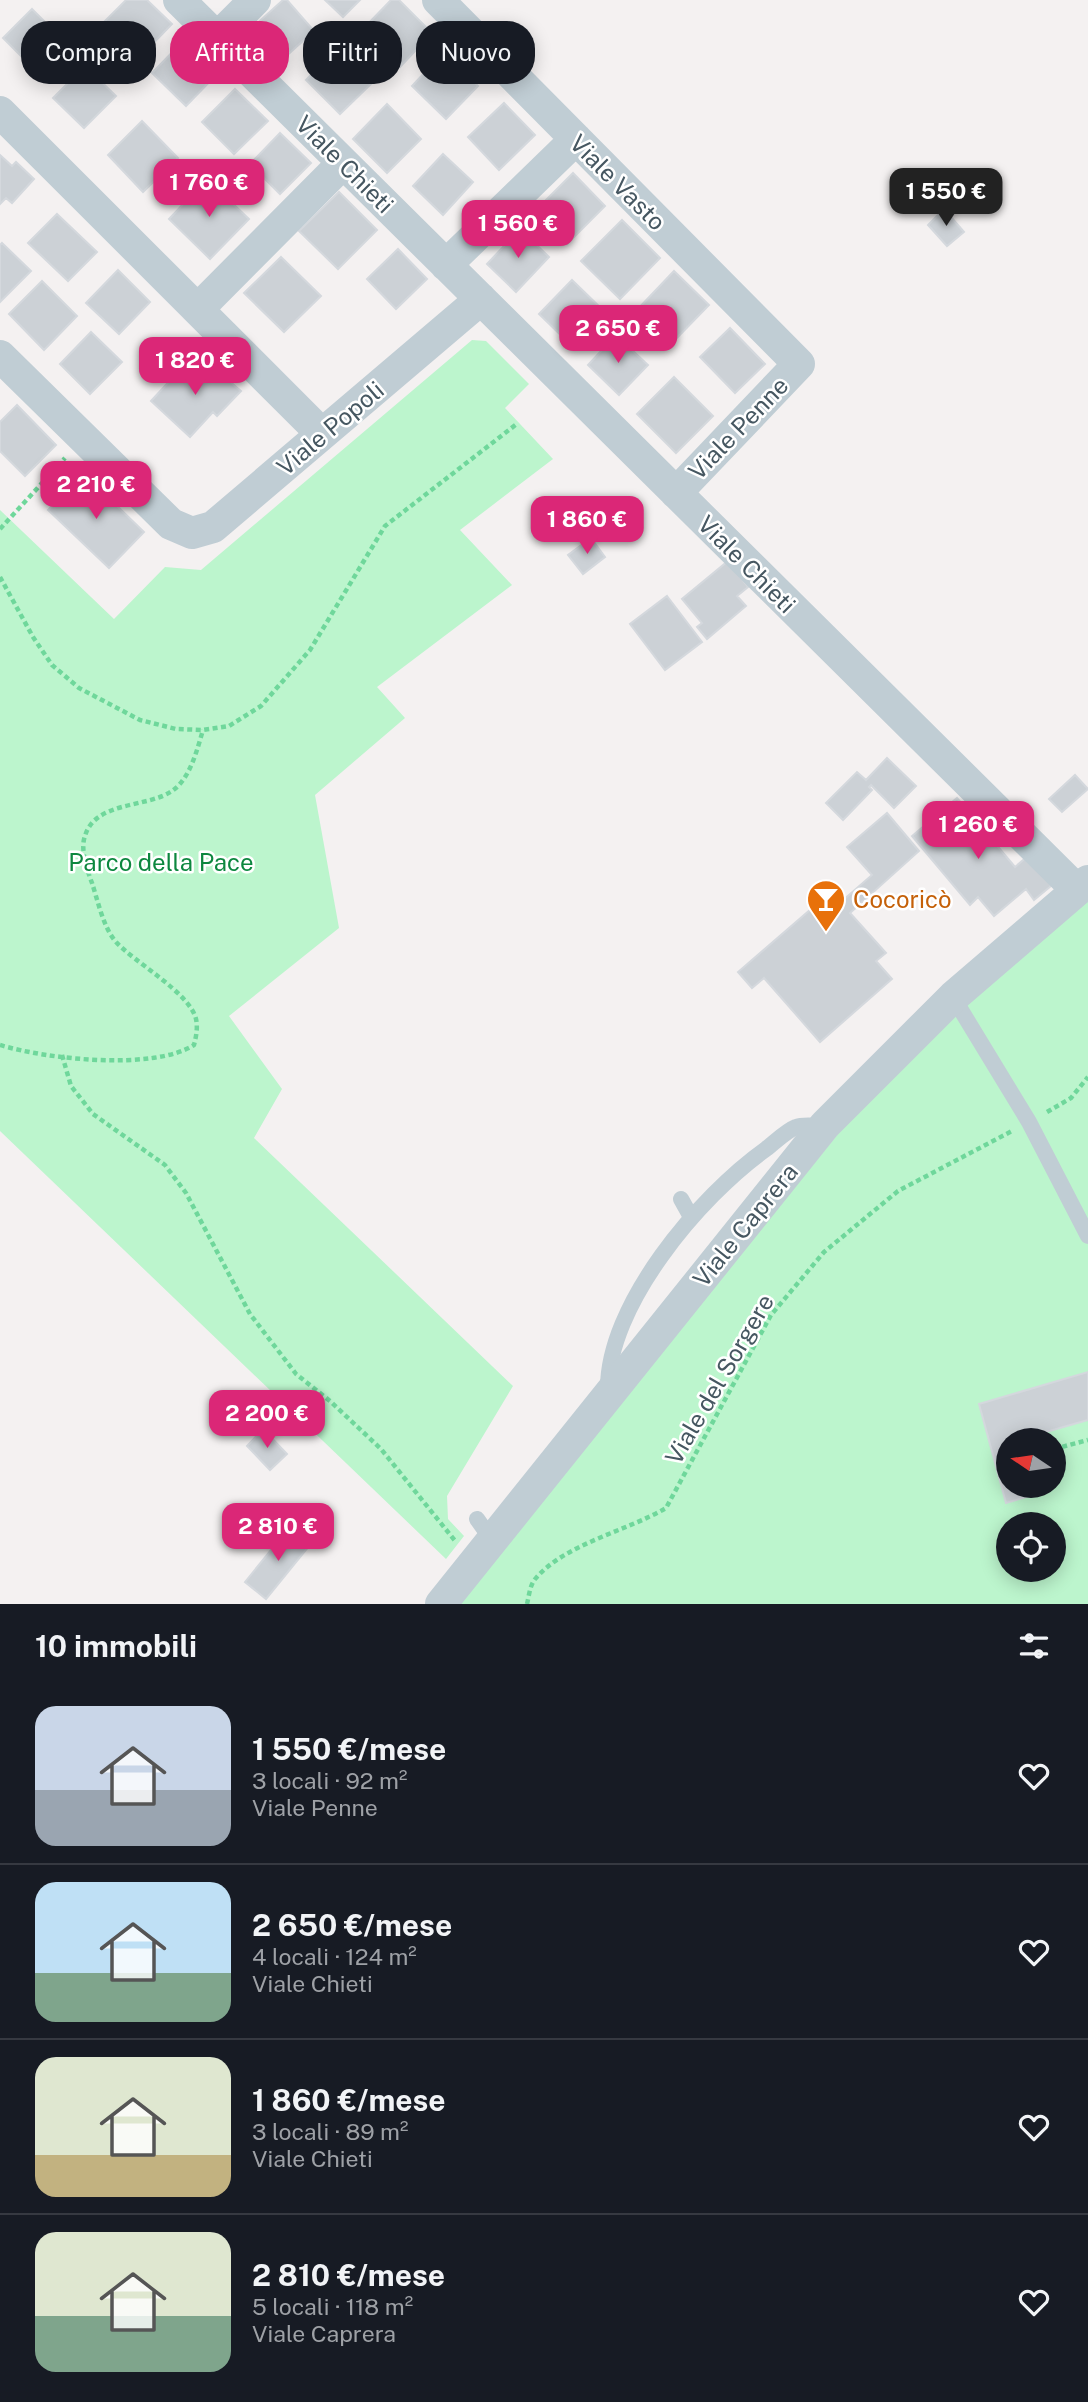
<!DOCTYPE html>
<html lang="it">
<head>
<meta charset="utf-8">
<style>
  :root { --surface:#171b24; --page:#242831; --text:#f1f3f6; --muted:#9ea1a6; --line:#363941; --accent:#db2777 }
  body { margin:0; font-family:"Public Sans",sans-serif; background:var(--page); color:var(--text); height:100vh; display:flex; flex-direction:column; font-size:26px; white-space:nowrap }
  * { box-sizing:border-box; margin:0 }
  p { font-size:23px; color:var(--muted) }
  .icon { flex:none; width:38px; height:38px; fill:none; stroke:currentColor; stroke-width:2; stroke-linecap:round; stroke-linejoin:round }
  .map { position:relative; height:1604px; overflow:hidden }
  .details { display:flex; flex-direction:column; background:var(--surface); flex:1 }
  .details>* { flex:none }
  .banner { position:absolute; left:21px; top:21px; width:700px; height:63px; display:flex; gap:14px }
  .needle { width:46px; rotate:283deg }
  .controls { position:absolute; left:996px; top:1428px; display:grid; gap:14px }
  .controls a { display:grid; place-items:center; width:70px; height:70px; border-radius:50%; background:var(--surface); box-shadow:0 4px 18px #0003; font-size:35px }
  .price { position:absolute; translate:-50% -60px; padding:0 16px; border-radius:14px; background:var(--accent); color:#fff; font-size:23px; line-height:46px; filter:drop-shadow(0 2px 4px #0008) }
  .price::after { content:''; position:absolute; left:50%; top:42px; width:21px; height:16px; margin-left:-10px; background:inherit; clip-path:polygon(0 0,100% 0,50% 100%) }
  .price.selected { background:#222; color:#fff }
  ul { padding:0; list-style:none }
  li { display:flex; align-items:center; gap:21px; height:175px; padding:0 35px }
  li+li { border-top:2px solid var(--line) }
  li span { display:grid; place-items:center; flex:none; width:196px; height:140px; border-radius:21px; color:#555 }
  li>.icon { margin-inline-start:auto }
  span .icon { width:84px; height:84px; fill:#fffc; stroke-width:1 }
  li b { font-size:30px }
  h2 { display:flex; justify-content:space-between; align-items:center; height:84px; padding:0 35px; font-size:30px }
  .pill { padding:0 24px; border-radius:28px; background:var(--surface); box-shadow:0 4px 18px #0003; font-size:24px; line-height:63px }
  .pill.selected { background:var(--accent); color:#fff }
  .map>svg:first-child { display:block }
</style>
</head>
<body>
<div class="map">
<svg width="1088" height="1604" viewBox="0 0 1088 1604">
  <rect width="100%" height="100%" fill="#f4f1f1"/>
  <path fill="#bcf5cd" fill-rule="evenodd" d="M472,340l14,1 43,43 -24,24 48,51 -93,71 52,55 -135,102 28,31 -90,77 24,133 -110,88 53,73 -28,49 259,248 -66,110 1,23 16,17 -18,23 -446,-428v-621l114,109 51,-52 36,3z
    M1088,901v703h-628l34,-47 387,-476 61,-58zM1008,1440h46v46h-46zM1008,1524h46v46h-46z"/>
  <path fill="#ccd1d6" stroke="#d4d8dd" stroke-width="2" d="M126,0h21l25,24 -37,38 -36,-35z
    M283,0h4l27,31 -31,28 -29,-33z
    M325,0h35l-17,17z
    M391,0h8l33,33 -32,34 -38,-37z
    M32,9l38,38 -29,29 -38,-38z
    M187,37l34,33 -35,36 -34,-33z
    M337,48l35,35 -32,31 -34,-34z
    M444,52l34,34 -32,33 -34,-33z
    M85,66l31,30 -32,32 -31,-30z
    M235,89l33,32 -34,33 -32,-32z
    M504,103l31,32 -36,35 -31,-33z
    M387,104l34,35 -34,34 -34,-34z
    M142,121l36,37 -35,34 -35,-37z
    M280,133l31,30 -31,31 -30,-30z
    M443,154l30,28 -30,33 -30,-29z
    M0,155l12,11 4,-4 18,17 -22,24 -6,-5 -6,6z
    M573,173l32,33 -38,38 -32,-33z
    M207,179l42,40 -39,40 -41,-40z
    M339,192l38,38 -39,39 -39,-38z
    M944,209l20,23 -17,14 -19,-21z
    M57,214l40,38 -29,29 -40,-38z
    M622,220l38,38 -40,41 -39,-38z
    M520,229l29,28 -33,35 -29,-28z
    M2,243l29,28 -31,31v-57z
    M398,249l29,30 -31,30 -29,-30z
    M281,257l40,39 -37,36 -40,-39z
    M118,270l32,32 -31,32 -33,-31z
    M674,271l35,34 -40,41 -35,-33z
    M572,280l33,32 -33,34 -33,-32z
    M42,281l35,35 -33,34 -35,-36z
    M730,328l35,36 -30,29 -35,-36z
    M91,332l31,30 -32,32 -30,-30z
    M616,335l32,30 -29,30 -31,-30z
    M190,359l15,14 7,-7 29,25 -24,25 -4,-4 -23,25 -39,-36z
    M674,377l39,39 -37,37 -39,-39z
    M17,405l39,40 -31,31 -25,-25v-29z
    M83,473l61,59 -35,36 -61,-58z
    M591,538l14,19 -22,17 -15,-19z
    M728,561l20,26 -11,9 9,10 -39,33 -10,-12 5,-4 -20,-24z
    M667,596l35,46 -37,28 -35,-46z
    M887,758l29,28 -22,22 -23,-23 -2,2 3,3 -29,30 -17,-17 31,-31 9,8z
    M1075,775l13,14 -26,23 -13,-13z
    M957,798l58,69 20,-17 16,36 -17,14 -8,-11 -32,27 -16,-19 -8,8 -58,-69z
    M887,813l32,38 -69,62 36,40 -10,8 16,18 -72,63 -56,-64 -12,10 -14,-16 87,-75 9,11 38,-33 -25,-28z
    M1088,1372v48l-70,20h-10v46h23l2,9 -27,8 -27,-99z
    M263,1429l24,25 -17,16 -23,-24z
    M289,1528l21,17 -44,54 -21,-17z"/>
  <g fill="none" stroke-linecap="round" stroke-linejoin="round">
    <path stroke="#6fd79b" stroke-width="4.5" stroke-dasharray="5 3.5" stroke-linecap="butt" d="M0,529l65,-71
      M0,577l33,60 19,28 27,23 61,32 36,9 27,1 26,-4 32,-20 49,-56 75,-124 133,-103
      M0,1045c46,14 153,26 194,0 2,-8 4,-17 2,-26 -6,-26 -62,-57 -80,-77 -13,-15 -18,-41 -24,-59 -5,-13 -12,-34 -7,-47 10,-35 62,-28 87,-45 18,-12 25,-41 31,-61
      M62,1055l9,31 22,28 72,51 21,28 64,121 46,60 34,27 51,48 75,93
      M1047,1112l24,-14 17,-21
      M1054,1449l34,-9
      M527,1604c2,-8 3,-20 9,-26 29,-34 91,-47 130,-70l105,-193 53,-63 74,-61 114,-60"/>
    <path stroke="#c0cdd4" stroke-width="16" d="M953,997l76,125 59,114
      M681,1199l10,18
      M608,1391c-2,-85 92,-195 158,-242 9,-7 20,-18 30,-22 7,-3 19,-1 27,-1
      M477,1519l15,21"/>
    <path stroke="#c0cdd4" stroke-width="32" d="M179,0l898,890
      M438,0l361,364 -123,129
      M217,38l38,-38
      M0,112l322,322
      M446,265l130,-126
      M198,309l145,-146
      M0,356l171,168 21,9 21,-6 268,-228
      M441,1604l384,-479 128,-128 135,-116"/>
  </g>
  <defs>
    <symbol id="bar-pin" viewBox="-11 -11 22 30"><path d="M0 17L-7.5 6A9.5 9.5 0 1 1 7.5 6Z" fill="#e8710a" stroke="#fff"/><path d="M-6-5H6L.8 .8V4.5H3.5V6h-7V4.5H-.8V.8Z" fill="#fff"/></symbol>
  </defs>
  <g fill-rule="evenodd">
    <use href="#bar-pin" x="804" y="877" width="44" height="60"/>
  </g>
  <g text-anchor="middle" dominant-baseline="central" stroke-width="5" stroke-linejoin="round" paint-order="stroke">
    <g font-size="24" fill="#465761" stroke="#fff">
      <text transform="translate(345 164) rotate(45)">Viale Chieti</text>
      <text transform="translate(618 182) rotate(45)">Viale Vasto</text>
      <text transform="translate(330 428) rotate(-40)">Viale Popoli</text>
      <text transform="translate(738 428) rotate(-46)">Viale Penne</text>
      <text transform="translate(747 564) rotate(45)">Viale Chieti</text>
      <text transform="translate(745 1225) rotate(-51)">Viale Caprera</text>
      <text transform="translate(719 1379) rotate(-60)">Viale del Sorgere</text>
    </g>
    <g font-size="24" fill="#0d873f" stroke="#fff">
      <text x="161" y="862">Parco della Pace</text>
    </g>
    <g font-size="24" fill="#c56008" stroke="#fff" text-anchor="start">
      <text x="853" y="899">Cocoricò</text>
    </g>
  </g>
</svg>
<div class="controls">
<a><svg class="needle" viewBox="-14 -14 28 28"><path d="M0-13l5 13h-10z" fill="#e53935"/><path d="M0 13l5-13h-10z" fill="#9ea1a6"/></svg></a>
<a><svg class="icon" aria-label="locate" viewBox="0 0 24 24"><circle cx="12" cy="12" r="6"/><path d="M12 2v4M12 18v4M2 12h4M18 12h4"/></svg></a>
</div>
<b class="price" style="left:209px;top:219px">1 760 €</b>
<b class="price selected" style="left:946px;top:228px">1 550 €</b>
<b class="price" style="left:518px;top:260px">1 560 €</b>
<b class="price" style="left:618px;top:365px">2 650 €</b>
<b class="price" style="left:195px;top:397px">1 820 €</b>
<b class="price" style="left:96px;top:521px">2 210 €</b>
<b class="price" style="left:587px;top:556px">1 860 €</b>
<b class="price" style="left:978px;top:861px">1 260 €</b>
<b class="price" style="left:267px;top:1450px">2 200 €</b>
<b class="price" style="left:278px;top:1563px">2 810 €</b>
<div class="banner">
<a class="pill">Compra</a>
<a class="pill selected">Affitta</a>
<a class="pill">Filtri</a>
<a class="pill">Nuovo</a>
</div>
</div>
<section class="details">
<h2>10 immobili<svg class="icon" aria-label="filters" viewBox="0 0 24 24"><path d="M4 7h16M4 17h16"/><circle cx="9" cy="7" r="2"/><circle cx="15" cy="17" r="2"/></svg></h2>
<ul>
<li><span style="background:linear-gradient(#c9d6e8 60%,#9aa5b1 0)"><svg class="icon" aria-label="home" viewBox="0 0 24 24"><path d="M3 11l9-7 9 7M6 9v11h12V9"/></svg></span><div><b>1 550 €/mese</b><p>3 locali · 92 m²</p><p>Viale Penne</p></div><svg class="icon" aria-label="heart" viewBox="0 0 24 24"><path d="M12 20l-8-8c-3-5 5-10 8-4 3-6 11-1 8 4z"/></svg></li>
<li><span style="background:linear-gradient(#bfe0f5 65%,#7fa58c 0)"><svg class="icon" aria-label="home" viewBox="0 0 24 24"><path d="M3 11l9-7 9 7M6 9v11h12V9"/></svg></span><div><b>2 650 €/mese</b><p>4 locali · 124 m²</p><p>Viale Chieti</p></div><svg class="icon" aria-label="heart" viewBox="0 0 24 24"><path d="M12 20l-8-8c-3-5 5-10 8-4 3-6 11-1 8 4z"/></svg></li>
<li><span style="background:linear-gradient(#dfe7d0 70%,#c2b280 0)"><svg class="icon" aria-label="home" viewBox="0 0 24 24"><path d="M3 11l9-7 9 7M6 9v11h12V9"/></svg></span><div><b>1 860 €/mese</b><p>3 locali · 89 m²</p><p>Viale Chieti</p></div><svg class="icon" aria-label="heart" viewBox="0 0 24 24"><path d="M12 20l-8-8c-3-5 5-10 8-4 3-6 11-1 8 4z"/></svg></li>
<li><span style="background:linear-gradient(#dfe7d0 60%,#7fa58c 0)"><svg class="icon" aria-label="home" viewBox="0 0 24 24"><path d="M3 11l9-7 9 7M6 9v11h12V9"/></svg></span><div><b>2 810 €/mese</b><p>5 locali · 118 m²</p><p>Viale Caprera</p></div><svg class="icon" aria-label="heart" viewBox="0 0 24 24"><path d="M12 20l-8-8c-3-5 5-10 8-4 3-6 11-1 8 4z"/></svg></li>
</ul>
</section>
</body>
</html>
